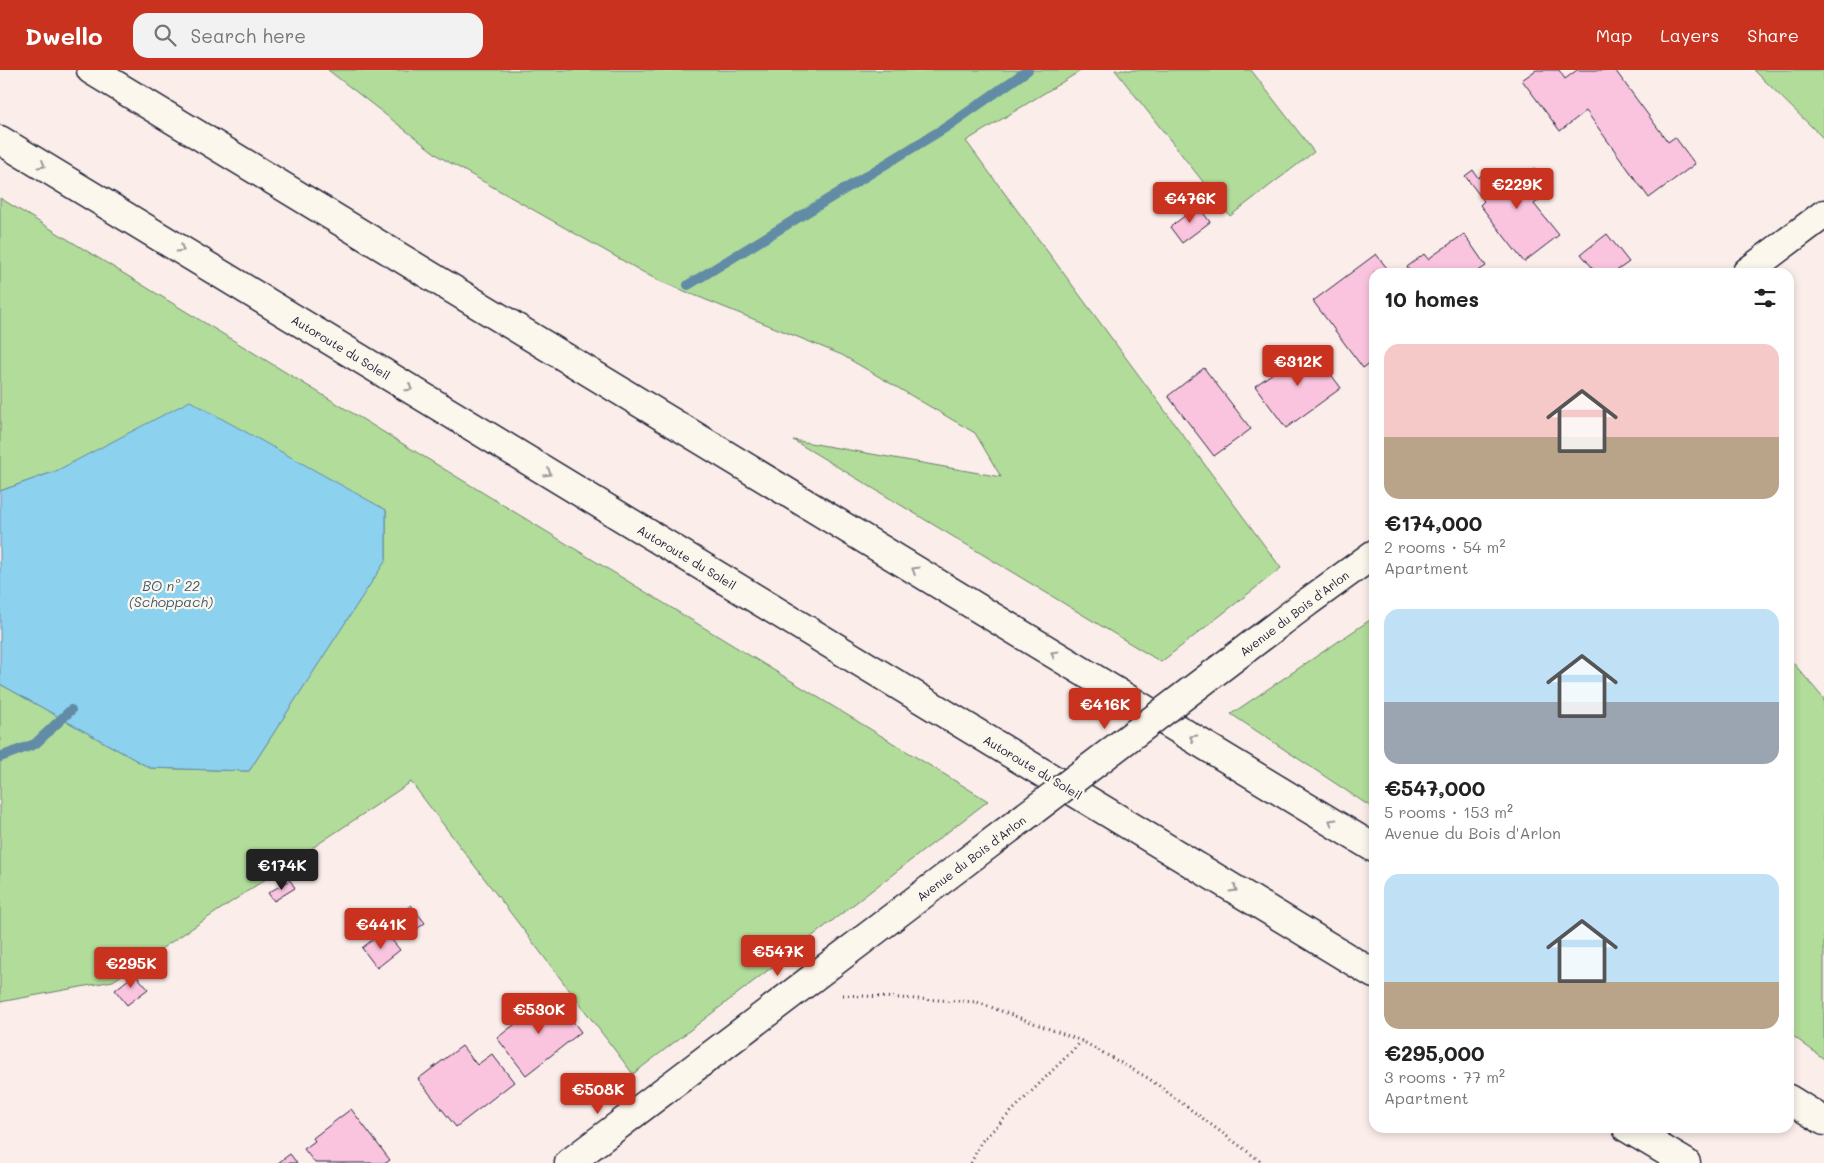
<!DOCTYPE html>
<html lang="en">
<head>
<meta charset="utf-8">
<style>
  :root { --surface:#fff; --page:#f2f2f2; --text:#222; --muted:#767676; --accent:#c8321e }
  body { margin:0; font-family:Mali,sans-serif; background:var(--page); color:var(--text); height:100vh; display:flex; flex-direction:column; font-size:19px; white-space:nowrap }
  * { box-sizing:border-box; margin:0 }
  p { font-size:16px; color:var(--muted) }
  .icon { flex:none; width:28px; height:28px; fill:none; stroke:currentColor; stroke-width:2; stroke-linecap:round; stroke-linejoin:round }
  .map { position:relative; flex:1; overflow:hidden }
  .drawer { position:absolute; left:1369px; top:198px; width:425px; height:865px; display:flex; flex-direction:column; background:var(--surface); border-radius:15px; box-shadow:0 2px 8px #0003 }
  .drawer>* { flex:none }
  .price { position:absolute; translate:-50% -42px; padding:0 11px; border-radius:5px; background:var(--accent); color:#fff; font-size:16px; line-height:32px; filter:drop-shadow(0 1px 2px #0008) }
  .price::after { content:''; position:absolute; left:50%; top:30px; width:15px; height:11px; margin-left:-8px; background:inherit; clip-path:polygon(0 0,100% 0,50% 100%) }
  .price.on { background:#222; color:#fff }
  ul { padding:0; list-style:none }
  li { display:grid; align-content:center; gap:10px; height:265px; padding:0 15px }
  li span { display:grid; place-items:center; height:155px; border-radius:15px; color:#555 }
  li>.icon { margin-inline-start:auto }
  span .icon { width:90px; height:90px; fill:#fffc; stroke-width:1 }
  li b { font-size:21px }
  h2 { display:flex; justify-content:space-between; align-items:center; height:60px; padding:0 15px; font-size:21px }
  header { display:flex; align-items:center; gap:30px; box-sizing:border-box; height:70px; padding:0 25px; background:var(--accent); color:#fff }
  header strong { font-size:24px }
  nav { display:flex; gap:28px; margin-inline-start:auto; font-size:18px }
  .search { width:350px; height:45px; background:var(--page); display:flex; align-items:center; gap:12px; box-sizing:border-box; padding:0 18px; border-radius:15px; color:var(--muted); font-size:19px }
  .map>svg:first-child { display:block }
</style>
</head>
<body>
<header>
<strong>Dwello</strong>
<div class="search"><svg class="icon" aria-label="search" viewBox="0 0 24 24"><circle cx="10" cy="10" r="6"/><path d="M15 15l6 6"/></svg>Search here</div>
<nav><a>Map</a><a>Layers</a><a>Share</a></nav>
</header>
<div class="map">
<svg width="1824" height="1093" viewBox="0 0 1824 1093">
  <rect width="100%" height="100%" fill="#fbede9"/>
  <filter id="ink" filterUnits="userSpaceOnUse"><feTurbulence type="fractalNoise" baseFrequency=".02" numOctaves="2"/><feDisplacementMap in="SourceGraphic" scale="10" xChannelSelector="R" yChannelSelector="G"/><feConvolveMatrix kernelMatrix="1 2 1 2 8 2 1 2 1" color-interpolation-filters="sRGB"/></filter>
  <g filter="url(#ink)">
    <path fill="#b1dc9a" stroke="#6a7f6a" d="M328,0h754l-116,71 315,427 -120,94 -368,-222 208,37 -26,-44 -133,-78 -185,-75 -217,-123z
      M1115,0h136l63,82 -84,64z
      M1754,0h70v69z
      M0,128l988,603 -355,273 -222,-292 -298,199 -113,21v-318l150,84 99,3 137,-212v-49l-330,-39 -56,20z
      M1370,550l4,1v188l-143,-95z
      M1789,588l35,41v360l-35,-26z"/>
    <path fill="#8cd1ed" stroke="#628ba6" d="M190,331l196,109v50l-137,211 -99,-3 -150,-84v-193l56,-20z"/>
    <g fill="none" stroke-linecap="round" stroke-linejoin="round">
      <path stroke="#628ba6" stroke-width="10" d="M688,215l260,-159 80,-56
        M0,687l35,-13 36,-34"/>
    </g>
    <path fill="#fac4df" stroke="#22223b" d="M1536,0h23l6,9 12,-9h38l53,72 7,-5 20,27 -46,34 -63,-87 -26,20 -38,-51z
      M1534,98l18,22 -18,14 25,31 -35,27 -44,-57 4,-4 -19,-25 8,-6 5,8 11,-9 13,18 12,-9 3,4z
      M1198,136l12,16 -28,21 -12,-16z
      M1464,164l22,32 -9,6h-66l-4,-5 17,-13 4,5z
      M1607,164l22,28 -14,10h-19l-15,-18z
      M1376,184l14,18h-16v88l-11,8 -50,-67z
      M1310,276l31,42 -55,40 -31,-42z
      M1204,298l47,61 -37,27 -46,-60z
      M290,810l5,8 -21,13 -6,-8z
      M411,835l14,18 -15,11 -14,-17z
      M388,865l12,15 -23,18 -15,-20 14,-11 4,5z
      M135,904l13,15 -21,16 -12,-15z
      M553,925l28,37 -55,43 -29,-37z
      M462,976l15,19 15,-11 22,28 -58,45 -38,-48z
      M351,1039l39,51 -4,3h-71l-11,-14 11,-8 -2,-3z
      M290,1084l7,9h-19z"/>
    <g fill="none" stroke-linecap="round" stroke-linejoin="round">
      <defs>
        <path id="major" d="M1747,202l77,-58
          M1305,534l69,-50
          M569,1093l361,-274"/>
        <path id="highway" d="M91,0l1283,778
          M0,70l1374,834
          M1789,1029l35,22
          M1627,1058l59,35"/>
      </defs>
      <use href="#major" stroke="#22223b" stroke-width="31"/>
      <use href="#highway" stroke="#22223b" stroke-width="31"/>
      <path stroke="#22223b" stroke-width="3" stroke-dasharray="1 4" stroke-linecap="butt" d="M843,925l134,7 105,39 66,37 115,85
        M971,1093l10,-21 101,-101"/>
      <use href="#major" stroke="#fbf7ec" stroke-width="28"/>
      <use href="#highway" stroke="#fbf7ec" stroke-width="28"/>
      <defs>
        <path id="major-bridge" d="M930,819l375,-285"/>
      </defs>
      <use href="#major-bridge" stroke="#22223b" stroke-width="31" stroke-linecap="butt"/>
      <use href="#major-bridge" stroke="#fbf7ec" stroke-width="28"/>
    </g>
    <defs><path id="oneway-chevron" d="M-2-3.5L2.5 0L-2 3.5" fill="none" stroke-width="1.6" stroke-linecap="round" stroke-linejoin="round" transform="scale(1.25)"/></defs>
    <g stroke="#99979c">
      <use href="#oneway-chevron" transform="translate(42 95) rotate(31)"/>
      <use href="#oneway-chevron" transform="translate(181 179) rotate(31)"/>
      <use href="#oneway-chevron" transform="translate(409 318) rotate(31)"/>
      <use href="#oneway-chevron" transform="translate(548 403) rotate(31)"/>
      <use href="#oneway-chevron" transform="translate(915 500) rotate(-149)"/>
      <use href="#oneway-chevron" transform="translate(1054 584) rotate(-149)"/>
      <use href="#oneway-chevron" transform="translate(1193 668) rotate(-149)"/>
      <use href="#oneway-chevron" transform="translate(1332 752) rotate(-149)"/>
      <use href="#oneway-chevron" transform="translate(1234 819) rotate(31)"/>
    </g>
  </g>
  <g text-anchor="middle" dominant-baseline="central" stroke-width="4.5" stroke-linejoin="round" paint-order="stroke">
    <g font-size="12" fill="#22223b" stroke="#fbf7ec">
      <text transform="translate(341 277) rotate(31)">Autoroute du Soleil</text>
      <text transform="translate(687 487) rotate(31)">Autoroute du Soleil</text>
      <text transform="translate(1294 543) rotate(-37)">Avenue du Bois d'Arlon</text>
      <text transform="translate(1033 697) rotate(31)">Autoroute du Soleil</text>
      <text transform="translate(971 788) rotate(-37)">Avenue du Bois d'Arlon</text>
    </g>
    <g font-size="14" font-style="italic" fill="#425770" stroke="#fbf7ec">
      <text x="171" y="515">BO n° 22<tspan x="171" dy="16">(Schoppach)</tspan></text>
    </g>
  </g>
</svg>
<b class="price" style="left:1517px;top:140px">€229K</b>
<b class="price" style="left:1190px;top:154px">€476K</b>
<b class="price" style="left:1298px;top:317px">€312K</b>
<b class="price" style="left:1105px;top:660px">€416K</b>
<b class="price on" style="left:282px;top:821px">€174K</b>
<b class="price" style="left:381px;top:880px">€441K</b>
<b class="price" style="left:778px;top:907px">€547K</b>
<b class="price" style="left:131px;top:919px">€295K</b>
<b class="price" style="left:539px;top:965px">€530K</b>
<b class="price" style="left:598px;top:1045px">€508K</b>
<section class="drawer">
<h2>10 homes<svg class="icon" aria-label="filters" viewBox="0 0 24 24"><path d="M4 7h16M4 17h16"/><circle cx="9" cy="7" r="2"/><circle cx="15" cy="17" r="2"/></svg></h2>
<ul>
<li><span style="background:linear-gradient(#f6c9c9 60%,#b9a48a 0)"><svg class="icon" aria-label="home" viewBox="0 0 24 24"><path d="M3 11l9-7 9 7M6 9v11h12V9"/></svg></span><div><b>€174,000</b><p>2 rooms · 54 m²</p><p>Apartment</p></div></li>
<li><span style="background:linear-gradient(#bfe0f5 60%,#9aa5b1 0)"><svg class="icon" aria-label="home" viewBox="0 0 24 24"><path d="M3 11l9-7 9 7M6 9v11h12V9"/></svg></span><div><b>€547,000</b><p>5 rooms · 153 m²</p><p>Avenue du Bois d'Arlon</p></div></li>
<li><span style="background:linear-gradient(#bfe0f5 70%,#b9a48a 0)"><svg class="icon" aria-label="home" viewBox="0 0 24 24"><path d="M3 11l9-7 9 7M6 9v11h12V9"/></svg></span><div><b>€295,000</b><p>3 rooms · 77 m²</p><p>Apartment</p></div></li>
</ul>
</section>
</div>
</body>
</html>
